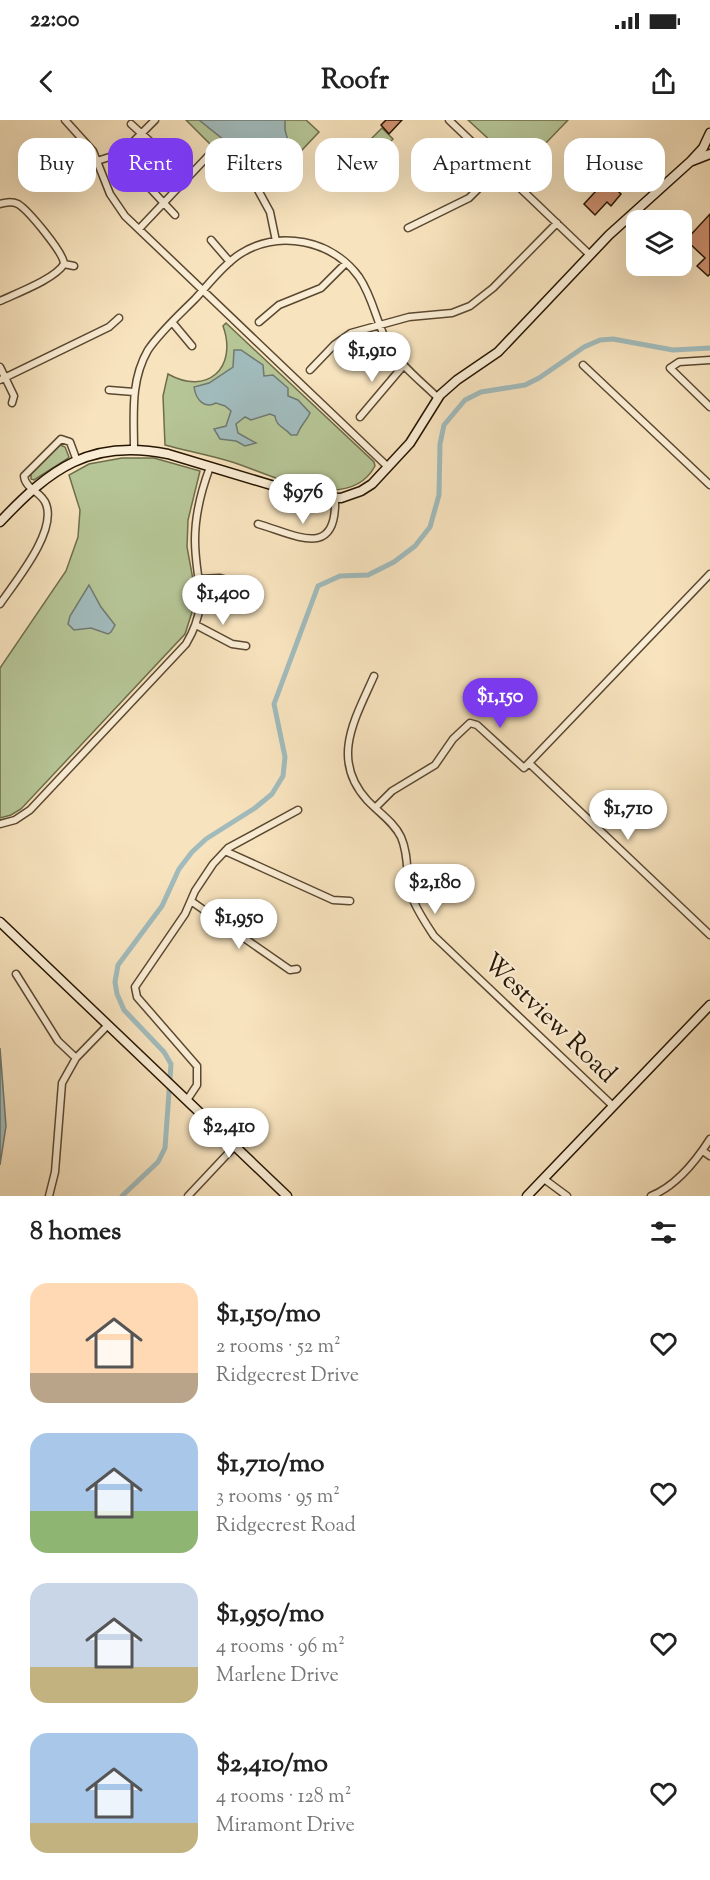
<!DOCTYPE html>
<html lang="en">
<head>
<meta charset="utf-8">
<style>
  :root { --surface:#fff; --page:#f6f6f6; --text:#222; --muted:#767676; --accent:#7c3aed }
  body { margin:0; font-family:"Sorts Mill Goudy",serif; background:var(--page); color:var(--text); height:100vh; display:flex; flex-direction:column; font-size:22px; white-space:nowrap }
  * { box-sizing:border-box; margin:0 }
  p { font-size:20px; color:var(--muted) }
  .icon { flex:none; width:33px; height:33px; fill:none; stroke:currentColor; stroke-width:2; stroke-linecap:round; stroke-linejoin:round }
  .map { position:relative; height:1076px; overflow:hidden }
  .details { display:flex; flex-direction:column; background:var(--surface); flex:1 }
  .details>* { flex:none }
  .guide { position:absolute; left:18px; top:18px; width:675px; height:54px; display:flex; gap:12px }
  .controls { position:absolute; left:626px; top:90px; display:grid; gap:12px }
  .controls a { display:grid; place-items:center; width:66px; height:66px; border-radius:12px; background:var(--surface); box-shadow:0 6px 24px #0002; font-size:30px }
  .price { position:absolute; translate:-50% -51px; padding:0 14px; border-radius:21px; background:#fff; color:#222; font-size:20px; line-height:39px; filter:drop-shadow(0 2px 3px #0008) }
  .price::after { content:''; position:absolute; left:50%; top:36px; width:18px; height:14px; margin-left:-9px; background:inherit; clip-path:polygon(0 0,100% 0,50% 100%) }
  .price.selected { background:var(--accent); color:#fff }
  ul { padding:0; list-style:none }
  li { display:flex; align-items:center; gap:18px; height:150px; padding:0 30px }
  li span { display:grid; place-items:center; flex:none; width:168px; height:120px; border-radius:18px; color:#555 }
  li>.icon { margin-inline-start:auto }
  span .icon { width:72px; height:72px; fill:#fffc; stroke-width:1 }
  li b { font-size:26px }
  h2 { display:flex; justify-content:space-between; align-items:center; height:72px; padding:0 30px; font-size:26px }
  .pill { padding:0 21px; border-radius:18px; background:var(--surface); box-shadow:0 6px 24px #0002; font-size:21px; line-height:54px }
  .pill.selected { background:var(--accent); color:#fff }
  .status { display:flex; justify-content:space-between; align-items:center; height:42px; padding:0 30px; background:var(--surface); direction:ltr }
  .status svg { height:16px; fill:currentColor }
  header { display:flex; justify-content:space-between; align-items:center; height:78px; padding:0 30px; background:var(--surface); font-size:27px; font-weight:700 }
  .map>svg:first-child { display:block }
</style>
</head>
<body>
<div class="status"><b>22:00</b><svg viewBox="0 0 49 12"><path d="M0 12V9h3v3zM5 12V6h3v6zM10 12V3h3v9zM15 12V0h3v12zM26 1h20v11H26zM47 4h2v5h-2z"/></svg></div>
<header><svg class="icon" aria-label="back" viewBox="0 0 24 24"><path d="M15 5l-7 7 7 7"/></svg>Roofr<svg class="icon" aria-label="share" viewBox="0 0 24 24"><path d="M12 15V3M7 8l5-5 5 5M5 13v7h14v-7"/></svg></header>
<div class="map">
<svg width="710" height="1076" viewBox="0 0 710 1076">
  <rect width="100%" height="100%" fill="#f7e3be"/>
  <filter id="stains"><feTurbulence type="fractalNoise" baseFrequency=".00333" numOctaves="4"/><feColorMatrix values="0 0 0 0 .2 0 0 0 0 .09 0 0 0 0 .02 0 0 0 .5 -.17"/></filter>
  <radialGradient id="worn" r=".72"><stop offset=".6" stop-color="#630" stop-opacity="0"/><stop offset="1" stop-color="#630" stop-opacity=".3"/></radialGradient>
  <path fill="#b6c596" stroke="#6e6d4b" stroke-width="1.5" d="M186,0h120l13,12 -34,36 -21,-34 -31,33z
    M468,0h100l-47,49z
    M382,8l11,11 -9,9 -33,13 -5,-8 10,-6 6,1z
    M226,203l148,139 1,4c-27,50 -105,8 -143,-4 -22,-7 -45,-11 -67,-17l-2,-49 5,-22c39,22 70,-6 55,-48z
    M60,325l5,2 4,10 -2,2 -33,21 -3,-1v-5z
    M122,338h32l46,13 -12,49 -1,27 7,38 -2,27 -7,22 -164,175 -10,6 -11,3v-150l66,-97 12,-34 2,-27 -11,-35 20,-11z"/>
  <path fill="#a1bbbc" stroke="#707971" stroke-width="1.5" d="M199,0h86v10l5,18 -25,11 -21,-3z
    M234,230h7l22,15 1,11 9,-1 15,13v8l10,4 12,13c-4,9 -9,11 -13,22h-6c-6,-8 -15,-8 -16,-19l-5,-2 -19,6 -6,-3 -9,7 2,9 18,10 -11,3 -9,-5 -16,-2 -6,-10 12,-3 5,-15 -6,-5 -9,-3c-12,6 -20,-3 -22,-16l15,-4 24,-16z
    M89,465l12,22 14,18 -4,7 -3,2 -17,-6 -17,2 -6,-6 2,-8z
    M0,928l6,78 -6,39z"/>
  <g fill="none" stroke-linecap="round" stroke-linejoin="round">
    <path stroke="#a1bbbc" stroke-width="5" d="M122,1076l36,-34 7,-14 6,-84 -7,-12 -40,-42 -7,-16 -2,-12 3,-17 44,-59 17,-37 13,-17 14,-13 49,-31 17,-14 11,-18 2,-19 -11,-53 44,-118 22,-10 28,-1 26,-13 21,-16 15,-19 9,-32 1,-51 4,-19 21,-25 16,-8 44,-7 14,-7 45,-31 16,-7 13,-1 60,11 37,-2"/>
  </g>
  <path fill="#d19171" stroke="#261500" stroke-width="1.5" d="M386,0h16l-13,14 -8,-9z
    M618,47l12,11 -12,13 3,3 -10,12 -4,-4 -12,13 -11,-11z
    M710,94v60l-2,2 -11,-10 8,-8 -19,-18z"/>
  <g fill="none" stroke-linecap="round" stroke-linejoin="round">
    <defs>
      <path id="street" d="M65,0l28,31 17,43 15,22 263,251
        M449,0l141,135
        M131,4l23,21
        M97,41l25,-8 33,-33
        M148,66l27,29
        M258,70l12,22 6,29
        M0,84c6,-2 12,-3 18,0 10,6 46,49 46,60 -9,15 -47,29 -64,37
        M408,108l61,-30 30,-30
        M139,109l71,-75
        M211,120l19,22
        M64,144l10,2
        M172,202l20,24
        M259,202l20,-17 42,-17 25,-25
        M710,240l-31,2 -9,6 40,39
        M583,245l127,120
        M0,247l14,29 -2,7
        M310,250l24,-25 17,-12 58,-16 43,-4 18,-7 23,-18 64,-65
        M0,260l109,-53 10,-9
        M109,270l25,2
        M360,297l44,-52
        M134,330c0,-35 -4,-69 14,-100 13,-19 31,-35 47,-51 14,-15 28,-34 45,-45 39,-25 92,-14 119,23 15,22 18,49 31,71 12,19 32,34 48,50
        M258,404c38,11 79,36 77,-25
        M199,459l21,-1 29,8
        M0,484c15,-22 57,-72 46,-100 -4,-12 -21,-15 -22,-28l37,-37 9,3 7,19
        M196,505l36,19 14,2
        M374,556c-19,43 -44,83 -7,124 11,12 27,22 34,37 8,18 5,37 9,55 5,16 15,30 24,44l179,170
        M530,644l180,171
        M375,688l17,-17 43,-26 18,-26 17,-16 7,2 47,43 186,-194
        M0,704l15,-4 15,-10 156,-166c25,-42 9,-61 9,-104 0,-26 6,-49 15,-73
        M225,731l108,49 17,1
        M191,781l99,69 7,-1
        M16,854l42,67 18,17
        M187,980l10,-15v-19l-60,-69 -2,-10 50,-73 10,-23 18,-27 15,-16 70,-38
        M703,1031l7,5
        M544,1059l23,17
        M49,1076l6,-24 7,-89 14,-25 32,-33
        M188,1076l47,-50
        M651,1076c25,-10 45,-35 59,-57"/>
      <path id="secondary" d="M692,41l18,-7
        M0,402c50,-53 90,-84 168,-68l143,43 30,1 20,-7 11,-7 38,-41 30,-48 17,-15 41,-28 111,-117 82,-74 12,-13 7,-15
        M0,802l287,274
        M527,1076l183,-191"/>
    </defs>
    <use href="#street" stroke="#5a4830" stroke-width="9"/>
    <use href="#secondary" stroke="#261500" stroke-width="11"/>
    <use href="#street" stroke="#faedd5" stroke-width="6"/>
    <use href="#secondary" stroke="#faedd5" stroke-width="8"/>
  </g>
  <g text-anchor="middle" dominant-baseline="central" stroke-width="4.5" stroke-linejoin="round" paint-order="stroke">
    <g font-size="26" fill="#261500" stroke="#faedd5">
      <text transform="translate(549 899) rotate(44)">Westview Road</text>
    </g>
  </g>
  <rect width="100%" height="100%" filter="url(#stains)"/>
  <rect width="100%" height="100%" fill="url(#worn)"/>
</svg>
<div class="controls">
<a><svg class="icon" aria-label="layers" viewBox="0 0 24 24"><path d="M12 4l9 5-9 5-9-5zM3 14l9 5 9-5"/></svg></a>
</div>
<b class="price" style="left:372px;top:263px">$1,910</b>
<b class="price" style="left:303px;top:405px">$976</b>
<b class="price" style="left:223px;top:506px">$1,400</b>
<b class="price selected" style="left:500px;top:609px">$1,150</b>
<b class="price" style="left:628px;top:721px">$1,710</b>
<b class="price" style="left:435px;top:795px">$2,180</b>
<b class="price" style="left:239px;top:830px">$1,950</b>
<b class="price" style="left:229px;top:1039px">$2,410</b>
<div class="guide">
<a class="pill">Buy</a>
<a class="pill selected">Rent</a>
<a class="pill">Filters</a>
<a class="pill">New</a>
<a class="pill">Apartment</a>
<a class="pill">House</a>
</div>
</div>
<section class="details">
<h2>8 homes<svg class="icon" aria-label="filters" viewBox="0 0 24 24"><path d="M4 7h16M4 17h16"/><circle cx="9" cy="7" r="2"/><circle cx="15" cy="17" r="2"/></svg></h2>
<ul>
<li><span style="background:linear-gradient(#ffd9b3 75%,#b9a48a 0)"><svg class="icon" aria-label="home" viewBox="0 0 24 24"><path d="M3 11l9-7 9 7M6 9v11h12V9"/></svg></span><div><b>$1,150/mo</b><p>2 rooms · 52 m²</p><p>Ridgecrest Drive</p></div><svg class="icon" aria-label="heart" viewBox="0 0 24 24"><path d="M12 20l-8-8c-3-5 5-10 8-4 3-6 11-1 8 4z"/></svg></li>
<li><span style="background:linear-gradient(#a9c7e8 65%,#8fb573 0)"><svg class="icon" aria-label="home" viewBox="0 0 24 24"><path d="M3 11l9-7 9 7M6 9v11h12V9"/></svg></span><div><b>$1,710/mo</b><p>3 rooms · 95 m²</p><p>Ridgecrest Road</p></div><svg class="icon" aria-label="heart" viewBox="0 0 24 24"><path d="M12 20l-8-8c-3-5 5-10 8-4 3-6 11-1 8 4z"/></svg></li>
<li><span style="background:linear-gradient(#c9d6e8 70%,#c2b280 0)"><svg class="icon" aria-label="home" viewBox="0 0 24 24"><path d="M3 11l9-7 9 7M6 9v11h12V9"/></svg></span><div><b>$1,950/mo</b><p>4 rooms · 96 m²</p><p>Marlene Drive</p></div><svg class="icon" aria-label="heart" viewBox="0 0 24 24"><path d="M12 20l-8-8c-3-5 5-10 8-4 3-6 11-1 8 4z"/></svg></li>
<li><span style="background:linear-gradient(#a9c7e8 75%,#c2b280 0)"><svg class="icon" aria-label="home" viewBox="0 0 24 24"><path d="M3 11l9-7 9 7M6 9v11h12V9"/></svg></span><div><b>$2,410/mo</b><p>4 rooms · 128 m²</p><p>Miramont Drive</p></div><svg class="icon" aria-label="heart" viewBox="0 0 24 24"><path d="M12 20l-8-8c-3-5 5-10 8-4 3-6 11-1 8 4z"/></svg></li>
</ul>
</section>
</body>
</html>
